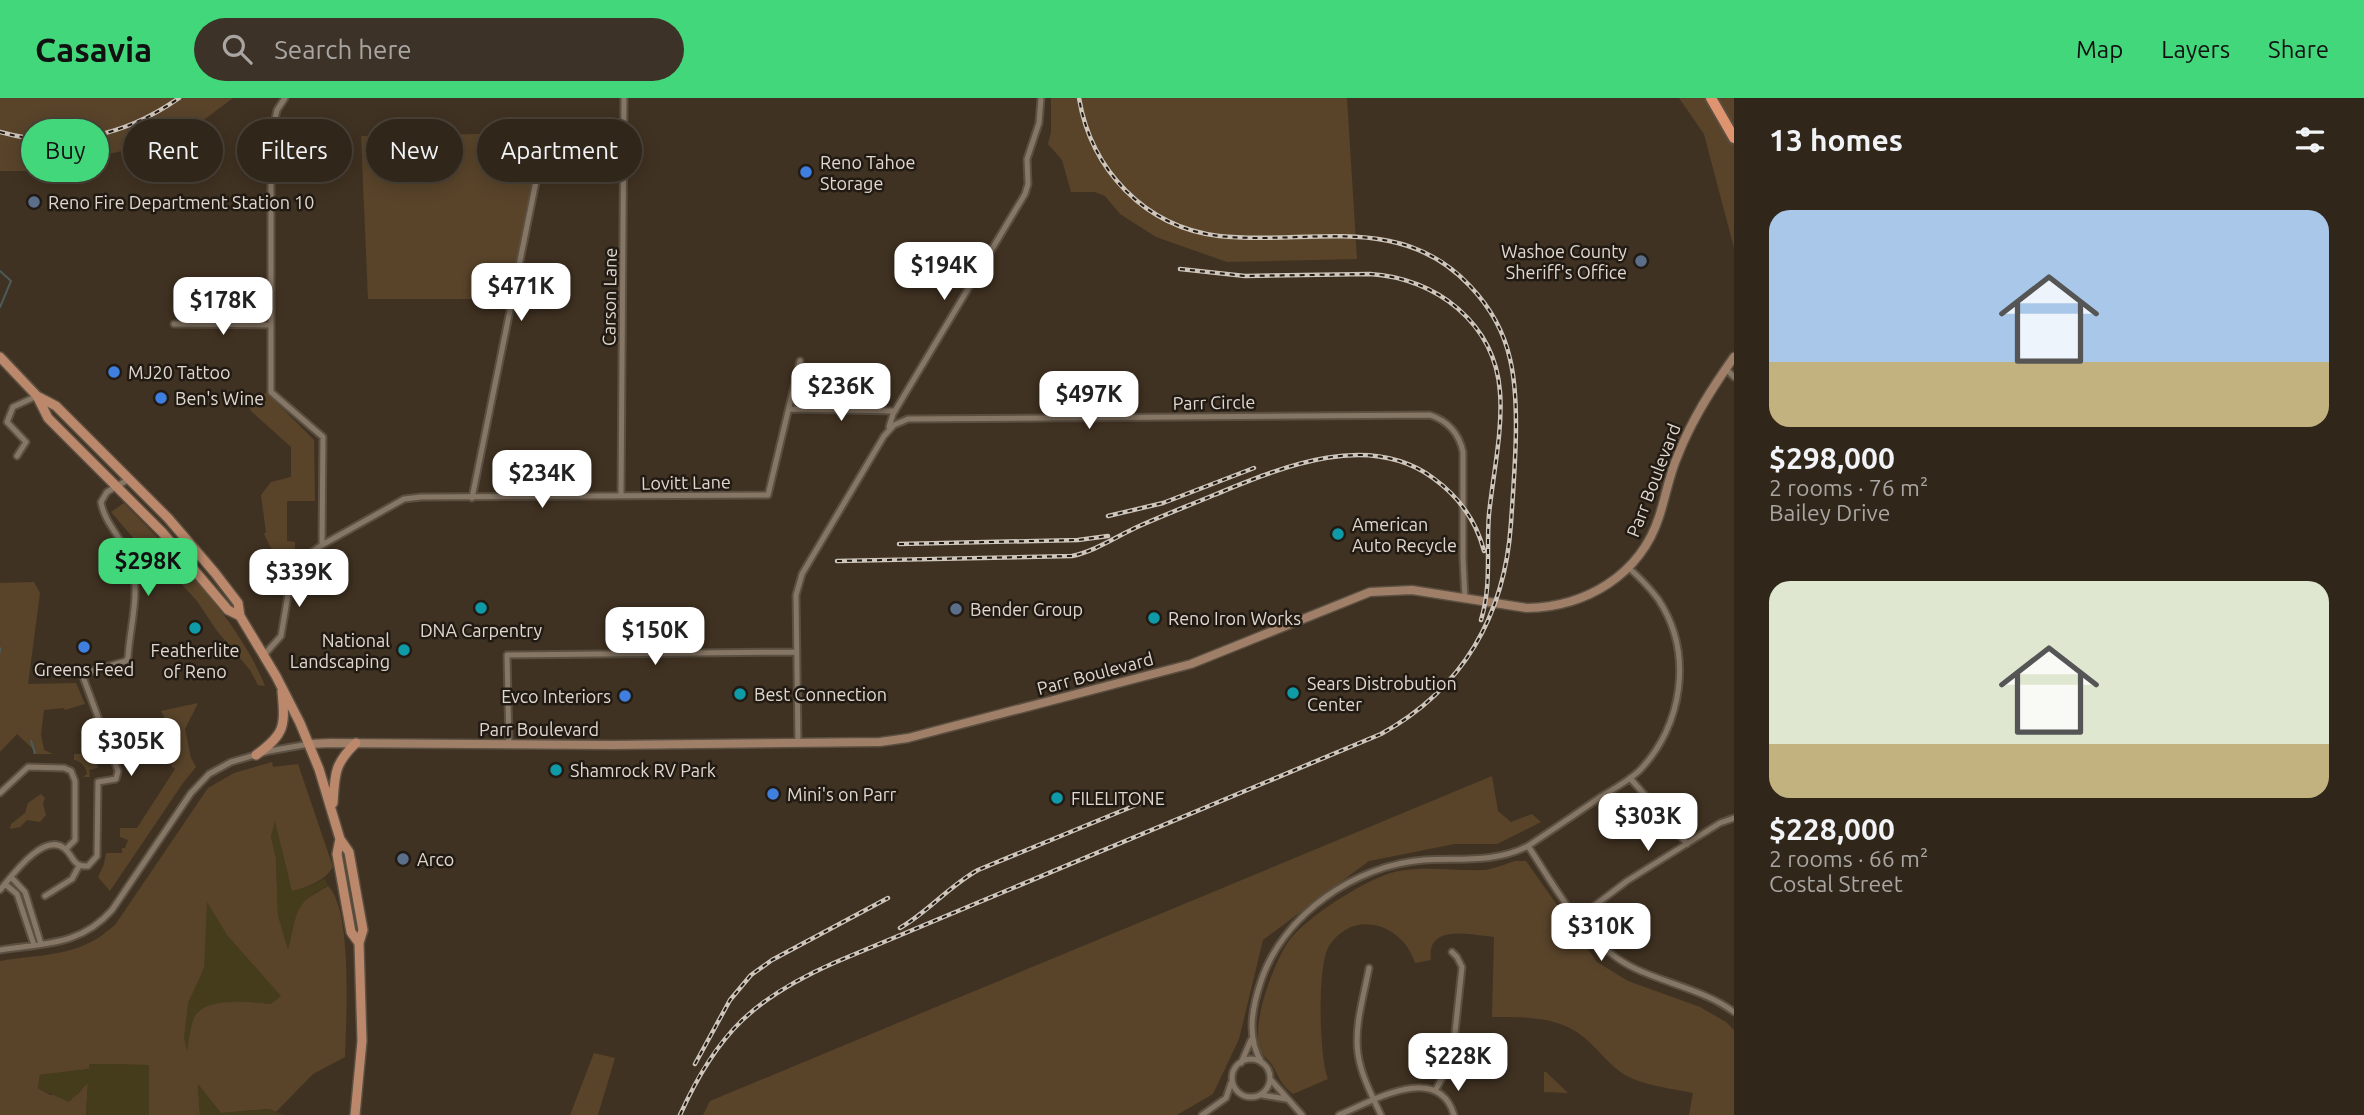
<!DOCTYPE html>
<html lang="en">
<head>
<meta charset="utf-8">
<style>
  :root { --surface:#30261a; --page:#3c3227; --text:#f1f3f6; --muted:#a8a5a2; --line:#4b4339; --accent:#43d77b }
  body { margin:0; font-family:Ubuntu,sans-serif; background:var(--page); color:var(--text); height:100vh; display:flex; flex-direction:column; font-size:26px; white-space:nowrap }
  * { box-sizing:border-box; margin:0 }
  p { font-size:23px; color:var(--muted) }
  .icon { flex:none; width:38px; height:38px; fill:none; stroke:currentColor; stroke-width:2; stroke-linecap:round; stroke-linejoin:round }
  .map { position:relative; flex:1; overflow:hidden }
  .sheet { display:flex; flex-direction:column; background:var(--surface); width:630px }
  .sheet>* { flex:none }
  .hud { position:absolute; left:21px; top:21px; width:665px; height:63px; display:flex; gap:14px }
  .price { position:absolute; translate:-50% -60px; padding:0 16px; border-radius:14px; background:#fff; color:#222; font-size:23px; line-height:46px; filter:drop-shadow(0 2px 4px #0008) }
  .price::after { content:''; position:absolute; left:50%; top:42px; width:21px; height:16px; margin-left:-10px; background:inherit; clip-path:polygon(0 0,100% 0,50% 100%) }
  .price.current { background:var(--accent); color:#111 }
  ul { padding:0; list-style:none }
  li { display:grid; align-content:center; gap:14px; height:371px; padding:0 35px }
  li span { display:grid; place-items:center; height:217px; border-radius:21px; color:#555 }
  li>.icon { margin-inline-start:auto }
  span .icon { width:126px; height:126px; fill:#fffc; stroke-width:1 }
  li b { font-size:30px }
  h2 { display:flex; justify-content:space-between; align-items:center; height:84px; padding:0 35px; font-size:30px }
  .chip { padding:0 24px; border-radius:32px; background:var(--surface); box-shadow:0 4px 18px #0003,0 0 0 2px var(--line); font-size:24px; line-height:63px }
  .chip.current { background:var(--accent); color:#111 }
  header { display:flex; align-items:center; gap:42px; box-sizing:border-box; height:98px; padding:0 35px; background:var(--accent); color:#111 }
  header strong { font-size:33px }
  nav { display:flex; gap:38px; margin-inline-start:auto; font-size:24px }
  .search { width:490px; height:63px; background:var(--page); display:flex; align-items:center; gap:18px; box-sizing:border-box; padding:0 24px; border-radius:38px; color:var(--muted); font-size:26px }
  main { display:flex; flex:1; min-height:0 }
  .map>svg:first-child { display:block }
</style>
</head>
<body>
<header>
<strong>Casavia</strong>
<div class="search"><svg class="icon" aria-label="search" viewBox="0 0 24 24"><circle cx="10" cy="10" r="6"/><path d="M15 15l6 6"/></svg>Search here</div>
<nav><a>Map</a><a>Layers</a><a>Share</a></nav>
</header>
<main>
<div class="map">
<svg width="1734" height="1017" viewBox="0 0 1734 1017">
  <rect width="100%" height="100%" fill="#403222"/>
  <path fill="#59442a" d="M0,0h233l-32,24 7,16 -35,2 -143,31h-30z
    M1051,0h296l10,161 -130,3 -71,-25 -36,-23 -15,-18 -10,-4h-24l-9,-32 -14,-16 3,-12z
    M1679,0h55v150l-30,-114z
    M545,35l-33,166h-144l-7,-163z
    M267,295l47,47 1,61h-28v40l8,1v12h-21l-10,-20 2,-2 -5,-37 10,-13 20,-5v-30l-40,-36 -5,-12z
    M124,405c50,51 115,117 141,183l-7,-1 -8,-15 -33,-39 -20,-30 -34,-37h-2l-10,-15 -5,4 -35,-41z
    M34,484l6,11 -12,91 48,-1 9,21 -20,6 -1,-2 -20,2 -3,24 3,16 9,4h-20v-5l-16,-15 -17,18v-169z
    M198,605l-13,26 6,29 5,9 -13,16 -73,108 -12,-14 6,-13 2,-11h16v-5h3l3,-8 -8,-3v-9h17l38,-59 -4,-3c6,-7 10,-13 6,-22l-46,22 -2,-5 36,-20 -2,-13 4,-5 -6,-12z
    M96,655l2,15 -9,2 1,7h-7l4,-3c-1,-7 -6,-13 -13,-14v-6z
    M272,664l1,5 25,-3 35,103c-11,16 -23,18 -41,25l-21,-56 5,22 2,58 50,-30c25,24 18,135 17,171l-32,17 -37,38 -7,-3 -48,4 -23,-28 2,30h-51v-50l-59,-1 -1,5 -49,6 -2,13 12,7h27l11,-13 -2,33h-86v-154c28,-5 62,-5 87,-17 10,-4 19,-12 28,-19l93,-137 26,-15z
    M1492,678l6,35 13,11 21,-8 9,8 -44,22h-43l-85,17 -106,79 -24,99 -26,55 -36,21h-474l7,-14z
    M41,696l4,4 -2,6 3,11 -6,7 -13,-2 -7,7 -10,2 1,-5 14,-11 3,-10z
    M1515,763h11l71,101 31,19 72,26 26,15 8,8v85h-45l4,-22c-23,-5 -48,-7 -68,-18 -15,-9 -27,-26 -40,-37 -26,-22 -60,-21 -93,-21l2,-80c-23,-2 -68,-14 -63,23l-16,3c-11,-38 -61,-56 -86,-17 -12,19 -10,111 -1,133l-35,15c-13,-10 -13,-16 -21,-29 -3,-5 -8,-8 -11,-12 -7,-9 -1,-41 2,-52 5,-18 17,-49 28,-63 19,-23 79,-62 108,-67 28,-5 57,0 85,-1 10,-1 21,-6 31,-9z
    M594,955l21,5 -17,57h-28z
    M1544,974h2l22,21 -24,-1z"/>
  <path fill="#453c1c" d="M275,723l17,70 24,-7 9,-6 3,8c-35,15 -31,31 -40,64l-10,-34 -2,-58 -5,-22z
    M207,804l20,33 54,61 -10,8c-20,-2 -67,-8 -77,14 -4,10 -5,22 -7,33l-3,-13 4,-35 16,-35z
    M89,966l60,1v50h-63l2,-32 -19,19 -31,-14 2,-13 49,-6z
    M198,986l23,29 48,-4 15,6h-84z"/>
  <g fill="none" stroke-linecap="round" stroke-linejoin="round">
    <path stroke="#4c5b5b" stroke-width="2" d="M0,173l11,10 -11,26
      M0,550v4
      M31,643l4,12"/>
    <defs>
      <path id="minor" d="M285,0l-8,12 -6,27v255l52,45 -1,108
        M174,226l97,1
        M1726,271l8,8
        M789,311l106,2
        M889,329l4,-13 132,-220 3,-10 -1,-25 12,-36 2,-25
        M17,358l9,-14 -19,-20 6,-15 24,-11
        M621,398l3,-398
        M472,400l72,-356
        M264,557l17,-19 9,-53 12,-24 20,-14 82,-46 17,-2 347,-2 32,-134
        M798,645l-2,-148 6,-21 82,-138 10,-11 14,-6 522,-4c18,6 29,18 33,37v107l2,40
        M509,647l-2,-90 290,-3
        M1630,680l57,66
        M0,695l28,-26 36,1 7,3 4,10v59l-9,9
        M1528,748c30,45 57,99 108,123 32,15 70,22 98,43
        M11,779l14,15 16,52
        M5,786l12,10 17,51
        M0,792c11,-13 43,-58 64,-42 10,8 8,19 24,18l9,-10 1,-74 18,-3 2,-8 -36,-97 44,-13 2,-4c2,-34 15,-70 0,-102 -7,-18 -24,-33 -27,-53l6,-10 22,-13
        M45,798l27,-17 7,-13
        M1577,821l50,-38 93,-58 14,-5
        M0,852c44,-7 80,-4 112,-40l79,-117 18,-19 22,-12 38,-11 40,-7
        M1369,870c-5,27 -15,58 -11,86 3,21 14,42 23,61
        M1232 980a19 19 0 1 1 38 0a19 19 0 1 1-38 0Z
        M1241,965l10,-23
        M1262,965c-16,-25 -10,-55 -1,-82 22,-66 94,-116 163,-121 35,-2 72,3 104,-14 24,-16 48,-32 71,-48 13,-8 28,-16 40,-27 44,-45 55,-118 19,-172 -9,-12 -19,-22 -29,-31
        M1270,981l32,36
        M1435,993l13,-24 5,-16 9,-84 -5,-10 -5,-5
        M1262,997l24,4
        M1202,1017l24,-17 5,-15
        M1339,1017c32,-13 99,-54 115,0"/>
      <path id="secondary" d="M309,646l22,-1 281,2 268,-3 28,-4 283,-74 179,-72 42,-2 115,18c59,-1 113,-33 132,-91 7,-21 10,-42 19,-62 14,-36 34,-67 56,-98"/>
      <path id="primary" d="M0,259l37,39 11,22 114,114 66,78 12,6
        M37,298l19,10 112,112 47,55 23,30 2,13 36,60 24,47 19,46 21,70 9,13 14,78 -4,13 3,98 -7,74
        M256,657c30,-22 29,-29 26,-64
        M333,705c2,-29 1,-39 23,-60
        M340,741l-3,15 14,78 8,11"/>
      <path id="motorway" d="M1711,0l23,40"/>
    </defs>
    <use href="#minor" stroke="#5a4f41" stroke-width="9"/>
    <use href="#secondary" stroke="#5a4f41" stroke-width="11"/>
    <use href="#primary" stroke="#5a4f41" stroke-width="12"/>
    <use href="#motorway" stroke="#5a4f41" stroke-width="14"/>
    <use href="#minor" stroke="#867665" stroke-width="5"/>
    <use href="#secondary" stroke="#a07f68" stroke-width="8"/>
    <use href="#primary" stroke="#bb886b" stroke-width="9"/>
    <use href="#motorway" stroke="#de946f" stroke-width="10"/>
    <defs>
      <path id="rail" d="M0,34c63,18 125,4 179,-34
        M1180,171l65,7 125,-2c66,4 125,49 130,118 3,38 -7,83 -11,122 -3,35 3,71 -8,106
        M1108,418l55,-13 91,-35
        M899,446l179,-4 30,-4
        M837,463l235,-5c23,-5 42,-18 63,-28 26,-12 53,-22 79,-33 66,-27 153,-65 219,-17 25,18 43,42 51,73
        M900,830c28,-16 49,-42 78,-58l175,-72
        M695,966l35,-64 21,-25 21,-15 116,-62
        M680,1017c37,-82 74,-117 156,-153l545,-228c82,-45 124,-119 130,-211 3,-47 10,-118 -1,-164 -6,-27 -20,-52 -40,-73 -70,-75 -163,-40 -251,-50 -74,-9 -128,-66 -140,-138"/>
    </defs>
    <use href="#rail" stroke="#cec5bb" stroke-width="4.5"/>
    <use href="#rail" stroke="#221b14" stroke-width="2" stroke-dasharray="5" stroke-linecap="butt"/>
  </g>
  <g fill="#3f7fe0" stroke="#221b14" stroke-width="2.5">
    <circle cx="806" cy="74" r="7"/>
    <circle cx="114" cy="274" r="7"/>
    <circle cx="161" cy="300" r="7"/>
    <circle cx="84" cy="549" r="7"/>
    <circle cx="625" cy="598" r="7"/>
    <circle cx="773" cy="696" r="7"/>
  </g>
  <g fill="#5c6f8a" stroke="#221b14" stroke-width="2.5">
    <circle cx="34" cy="104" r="7"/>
    <circle cx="1641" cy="163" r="7"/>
    <circle cx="956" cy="511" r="7"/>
    <circle cx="403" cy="761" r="7"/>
  </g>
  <g fill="#0f9aa8" stroke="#221b14" stroke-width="2.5">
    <circle cx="1338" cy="436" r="7"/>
    <circle cx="481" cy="510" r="7"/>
    <circle cx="1154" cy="520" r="7"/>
    <circle cx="195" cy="530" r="7"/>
    <circle cx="404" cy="552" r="7"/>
    <circle cx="1293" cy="595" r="7"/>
    <circle cx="740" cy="596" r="7"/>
    <circle cx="556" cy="672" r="7"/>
    <circle cx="1057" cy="700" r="7"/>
  </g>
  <g text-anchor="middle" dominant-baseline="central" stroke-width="5" stroke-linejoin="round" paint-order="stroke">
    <g font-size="18" fill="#e0d8ce" stroke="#221b14" text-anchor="start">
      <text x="820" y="64">Reno Tahoe<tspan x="820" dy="21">Storage</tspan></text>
      <text x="48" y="104">Reno Fire Department Station 10</text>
      <text x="1627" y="153" text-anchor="end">Washoe County<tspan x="1627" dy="21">Sheriff's Office</tspan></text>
      <text x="128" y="274">MJ20 Tattoo</text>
      <text x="175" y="300">Ben's Wine</text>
      <text x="1352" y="426">American<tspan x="1352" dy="21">Auto Recycle</tspan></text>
      <text x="970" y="511">Bender Group</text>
      <text x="1168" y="520">Reno Iron Works</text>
      <text x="481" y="532" text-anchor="middle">DNA Carpentry</text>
      <text x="390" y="542" text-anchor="end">National<tspan x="390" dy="21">Landscaping</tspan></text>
      <text x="195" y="552" text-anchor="middle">Featherlite<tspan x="195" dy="21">of Reno</tspan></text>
      <text x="84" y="571" text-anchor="middle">Greens Feed</text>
      <text x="1307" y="585">Sears Distrobution<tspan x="1307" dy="21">Center</tspan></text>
      <text x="754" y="596">Best Connection</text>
      <text x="611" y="598" text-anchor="end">Evco Interiors</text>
      <text x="570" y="672">Shamrock RV Park</text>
      <text x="787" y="696">Mini's on Parr</text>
      <text x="1071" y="700">FILELITONE</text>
      <text x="417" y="761">Arco</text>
    </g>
    <g font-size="18" fill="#e0d8ce" stroke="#221b14">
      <text transform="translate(609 199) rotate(-89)">Carson Lane</text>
      <text transform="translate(1214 304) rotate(-1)">Parr Circle</text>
      <text transform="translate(1653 382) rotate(-69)">Parr Boulevard</text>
      <text transform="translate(686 384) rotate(-1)">Lovitt Lane</text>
      <text transform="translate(1095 575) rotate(-15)">Parr Boulevard</text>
      <text x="539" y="631">Parr Boulevard</text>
    </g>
  </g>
</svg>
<b class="price" style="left:944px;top:204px">$194K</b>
<b class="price" style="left:521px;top:225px">$471K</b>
<b class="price" style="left:223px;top:239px">$178K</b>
<b class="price" style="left:841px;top:325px">$236K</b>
<b class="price" style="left:1089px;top:333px">$497K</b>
<b class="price" style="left:542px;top:412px">$234K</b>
<b class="price current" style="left:148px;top:500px">$298K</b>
<b class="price" style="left:299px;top:511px">$339K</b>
<b class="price" style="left:655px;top:569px">$150K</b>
<b class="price" style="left:131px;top:680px">$305K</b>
<b class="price" style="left:1648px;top:755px">$303K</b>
<b class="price" style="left:1601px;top:865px">$310K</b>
<b class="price" style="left:1458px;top:995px">$228K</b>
<div class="hud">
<a class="chip current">Buy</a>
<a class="chip">Rent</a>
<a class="chip">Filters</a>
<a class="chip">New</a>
<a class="chip">Apartment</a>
</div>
</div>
<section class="sheet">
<h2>13 homes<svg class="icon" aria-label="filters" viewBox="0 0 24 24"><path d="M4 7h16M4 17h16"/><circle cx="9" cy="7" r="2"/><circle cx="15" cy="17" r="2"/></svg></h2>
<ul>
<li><span style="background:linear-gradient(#a9c7e8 70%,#c2b280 0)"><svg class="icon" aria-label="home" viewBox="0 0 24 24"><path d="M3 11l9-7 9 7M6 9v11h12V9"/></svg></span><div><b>$298,000</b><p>2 rooms · 76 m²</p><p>Bailey Drive</p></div></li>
<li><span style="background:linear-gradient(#dfe7d0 75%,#c2b280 0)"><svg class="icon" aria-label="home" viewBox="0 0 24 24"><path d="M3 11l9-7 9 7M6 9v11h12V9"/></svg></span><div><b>$228,000</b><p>2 rooms · 66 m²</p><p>Costal Street</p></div></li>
</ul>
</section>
</main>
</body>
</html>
